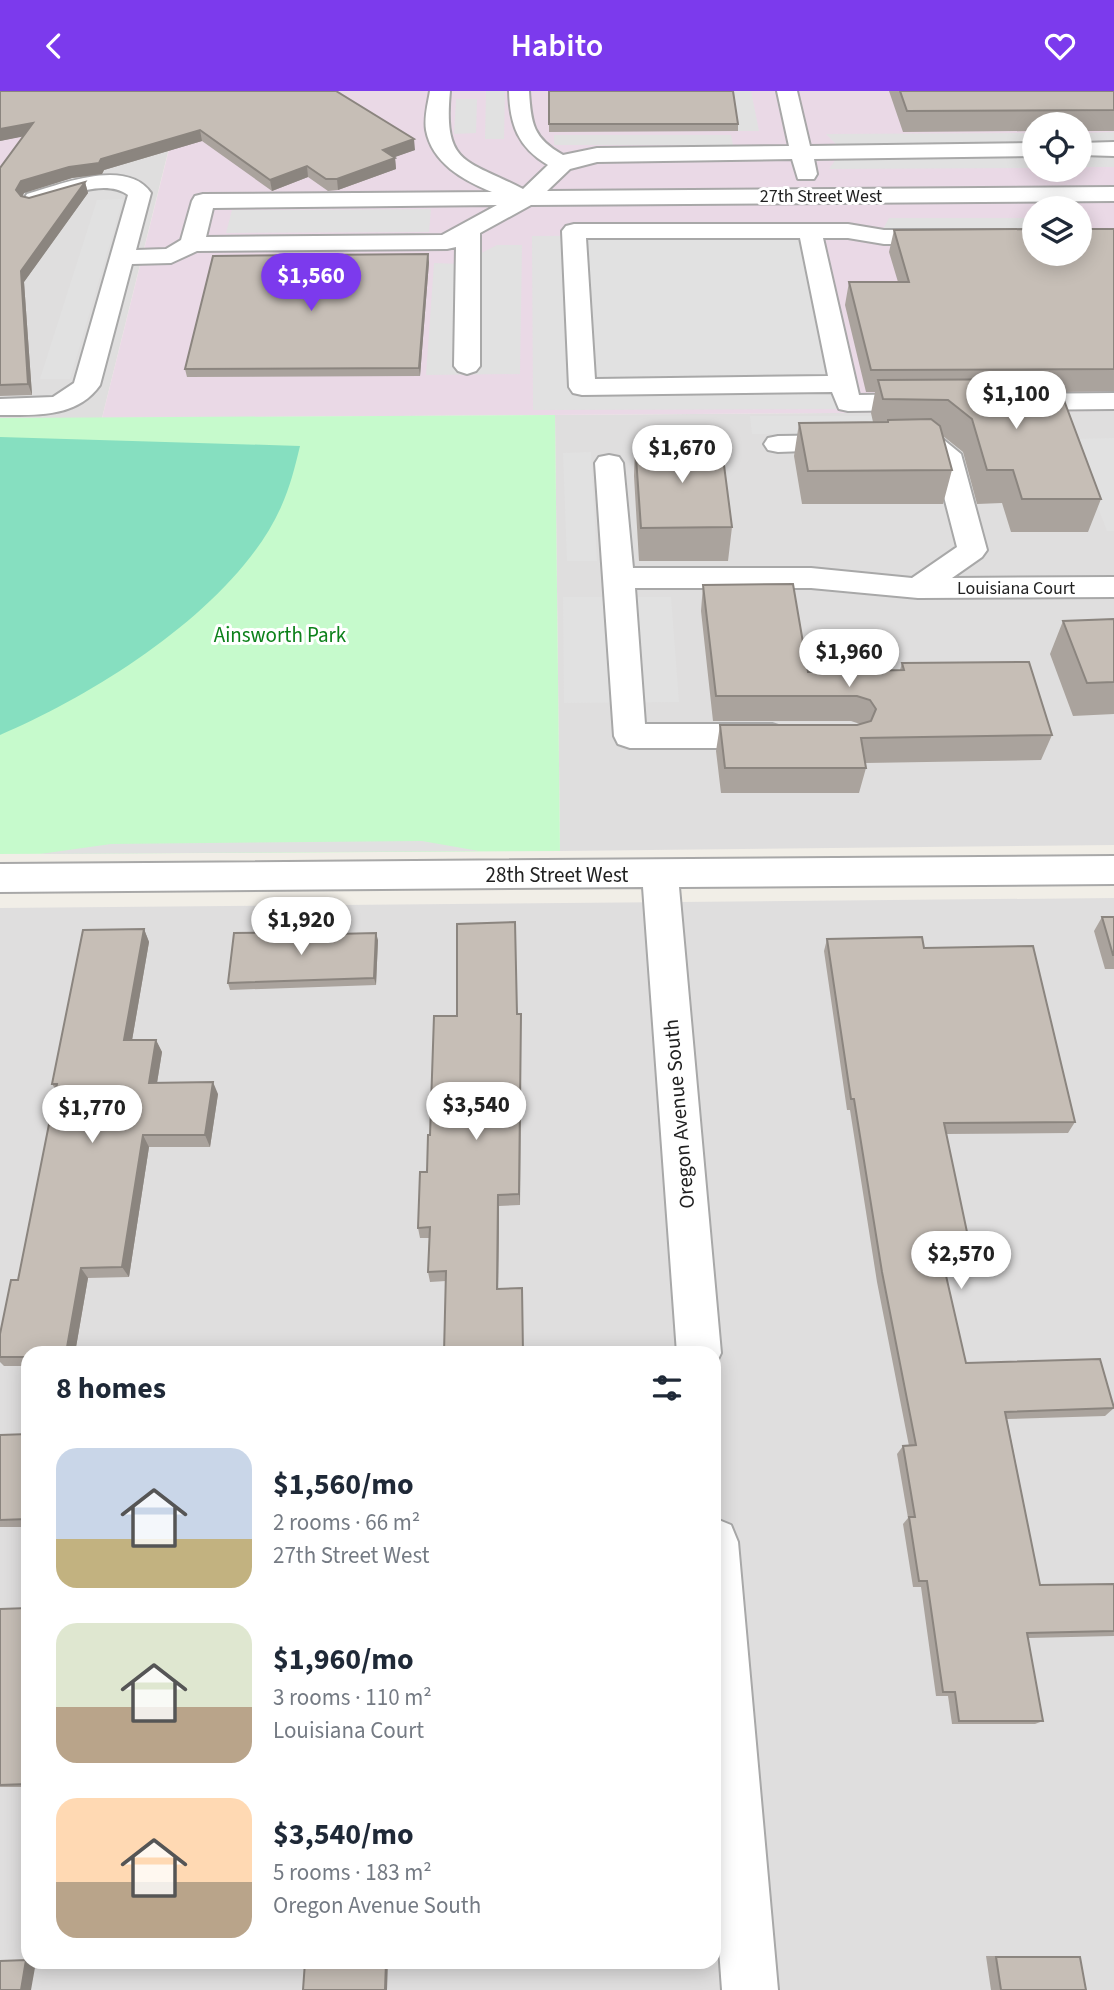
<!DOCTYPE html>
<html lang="en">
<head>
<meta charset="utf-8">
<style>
  :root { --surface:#fff; --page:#f6f6f7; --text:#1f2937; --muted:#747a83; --accent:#7c3aed }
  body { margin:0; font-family:"Source Sans 3",sans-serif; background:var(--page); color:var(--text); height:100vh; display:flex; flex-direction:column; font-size:26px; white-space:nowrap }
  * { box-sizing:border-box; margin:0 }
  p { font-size:23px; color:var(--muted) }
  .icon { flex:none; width:38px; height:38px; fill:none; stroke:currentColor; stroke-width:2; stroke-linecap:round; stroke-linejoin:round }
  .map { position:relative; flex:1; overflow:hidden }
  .drawer { position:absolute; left:21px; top:1255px; width:700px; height:623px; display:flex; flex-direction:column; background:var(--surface); border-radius:21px; box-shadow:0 4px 18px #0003 }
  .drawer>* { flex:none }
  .buttons { position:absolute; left:1022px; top:21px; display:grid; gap:14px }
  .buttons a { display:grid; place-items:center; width:70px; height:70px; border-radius:50%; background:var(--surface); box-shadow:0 4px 18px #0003; font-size:35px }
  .price { position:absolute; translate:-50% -60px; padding:0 16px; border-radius:24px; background:#fff; color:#222; font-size:23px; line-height:46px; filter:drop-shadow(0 2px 4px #0008) }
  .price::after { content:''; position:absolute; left:50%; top:42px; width:21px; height:16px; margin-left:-10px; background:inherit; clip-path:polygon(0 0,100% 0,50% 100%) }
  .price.current { background:var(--accent); color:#fff }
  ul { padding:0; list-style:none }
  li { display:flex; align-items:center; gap:21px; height:175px; padding:0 35px }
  li span { display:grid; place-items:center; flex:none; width:196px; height:140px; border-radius:21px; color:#555 }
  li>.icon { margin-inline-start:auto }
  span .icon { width:84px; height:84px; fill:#fffc; stroke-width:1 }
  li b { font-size:30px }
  h2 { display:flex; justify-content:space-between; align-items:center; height:84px; padding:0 35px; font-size:30px }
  header { display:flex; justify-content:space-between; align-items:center; height:91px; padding:0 35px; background:var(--accent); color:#fff; font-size:32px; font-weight:600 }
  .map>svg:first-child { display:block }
</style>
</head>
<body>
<header><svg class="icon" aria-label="back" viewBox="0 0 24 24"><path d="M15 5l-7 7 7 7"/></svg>Habito<svg class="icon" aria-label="heart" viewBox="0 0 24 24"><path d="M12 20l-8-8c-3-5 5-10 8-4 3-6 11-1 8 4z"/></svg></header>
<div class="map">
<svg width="1114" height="1899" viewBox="0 0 1114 1899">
  <rect width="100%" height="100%" fill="#f1eee7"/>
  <path fill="#dfdede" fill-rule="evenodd" d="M172,45l-70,282h-102v-236z
    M1114,320v434l-554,6 -5,-436z
    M1114,807v1092h-1114v-1082zM28,1262h686v609h-686z"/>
  <path fill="#ead9e6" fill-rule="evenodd" d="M0,0h1114v320l-1012,7 70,-281 -172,45zM1034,33h46v46h-46zM1034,117h46v46h-46z"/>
  <path fill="#c6facc" d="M555,324l5,436 -560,3v-436z"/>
  <path fill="#86dfc0" d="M0,346l300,9c-5,21 -10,41 -19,61 -44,99 -184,187 -281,228z"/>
  <path fill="#e1e1e1" d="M486,0h19l-1,48h-19z
    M731,0h20l8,40h-21z
    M456,8h21l-1,34 -22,1z
    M1114,41v35h-34v-34z
    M1034,42v35l-205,1 7,-10v-15l-10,-10z
    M554,44h177l2,10h-179z
    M123,108l-53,180h-30l57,-179z
    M431,118l-2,23 -203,1 6,-23z
    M889,127h145v14l-153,1z
    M820,144l38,174 -325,1 -1,-174z
    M497,154h25l-2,129 -94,1 8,-112 26,1z
    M750,325h202l5,18h-205z
    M1114,347v93h-7l-35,-92z
    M591,361l6,109h-30l-4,-108z
    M563,506h108l8,105 -115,1z
    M422,750l57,10 -439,3 71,-10z"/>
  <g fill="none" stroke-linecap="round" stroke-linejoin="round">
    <defs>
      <path id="minor" d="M430,0h20c-7,75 16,68 73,98l25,-24c-30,-18 -38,-40 -39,-74h20c2,33 4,47 34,64l34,-7 192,-2 -12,-55h20l13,55 224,-3v13l-220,3 3,15 -3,5h-16l-6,-20 -195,3 -27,7 -23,22 567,-4v14l-583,4 -51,28v133l-4,5 -9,3 -9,-3 -4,-5 2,-119 -9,2 -250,2 -26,12 -39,1 -32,121c-23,33 -64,30 -100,30v-16l53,-2 21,-14 54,-188c-25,-18 -67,4 -93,11l-8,-2 -3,-5 3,-5c33,-9 99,-37 124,-1l-15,57 30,-1 15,-9 11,-39 3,-5 8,-2 289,-2c-29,-12 -60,-29 -66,-62 -2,-13 2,-27 4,-39zM497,114l-55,30 -236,2 7,-29z
        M1114,51v14l-34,-1v-12z
        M574,133h274l36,6h150v14h-150l-36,-6h-25l36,157 67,-1 9,2 4,6 -4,6 -9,2 -78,1 -9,-2 -7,-17 -250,3 -9,-2 -4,-6 -7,-156 4,-5zM586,147h214l28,138 -233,3z
        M1114,302v16l-103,1 -9,-2 -4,-6 4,-6 9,-2z
        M919,343l20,2 22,18 26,96 -5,7 -30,21 162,-1v20l-196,1 -107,-10h-176l10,136h127l12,4 4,8 -4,8 -12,4h-142l-12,-4 -4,-8 -19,-273 4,-6 10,-2 10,2 4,6 10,105h178l101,10 45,-31 -23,-89 -11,-8 -14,-2 -4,-6 4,-6z
        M849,344l10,2 4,6 -4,6 -81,3 -10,-2 -4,-6 4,-6 10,-2z
        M1114,765v28l-435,3 42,466 -7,15v-15h-37l-34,-466 -643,5v-28z
        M714,1427l17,7 7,17 40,448h-56l-8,-111z"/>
    </defs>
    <use href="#minor" stroke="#a8a8a8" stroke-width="4"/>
    <use href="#minor" fill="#fff" fill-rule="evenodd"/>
  </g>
  <path fill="#aaa39d" d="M0,0l415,59 -21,7 1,1 1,11 -58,21 -10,1 -20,-14 -36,14 -70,-50 -98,29 -2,4 -30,4 -48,15 -2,4 7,1 56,-16 3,11 -64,89 8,113 -32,1v-228l23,-32 -23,5z
    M549,0l189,33v7l-189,1z
    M889,0h225v40h-34v-7h-46v7l-131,1z
    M1114,138v162l-53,1 40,107 -13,33h-77l-9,-29 -25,1 -14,-52 -20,-16 9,34 -9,34h-141l-8,-48 5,-33 74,-1 -2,-9 4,-21h-9l-21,-87 4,-23h49l-9,-30 5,-22z
    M429,171l-9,114 -233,1 -2,-8z
    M635,352l97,84 -4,34h-89l-5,-85z
    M703,494l105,87 92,-2 2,-7 150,72 -11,25 -176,3 1,5 -7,25h-138l-5,-42 4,-26 140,-1 -9,-3h-138l-12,-110z
    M1114,528v95l-41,2 -23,-62 13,-33z
    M1102,826h12v52h-9l-11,-38z
    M144,838l5,13 -17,98h24l6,12 -5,31 61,11 -8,53h-61l-20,130 -41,1 -13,75h-47v13h-24l-4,-4v-28l18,-54 38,-190 -4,-6z
    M827,848l97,9 151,174 -7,11 -122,1 21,98 -6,10h-23l28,121 148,45 -9,8 -98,3 33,166 74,-1v52l-86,2 15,83 -8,3h-83l-4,-28h-12l-15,-109h-8l-10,-63 5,-6 -11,-64 6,-8h6l-32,-164 -27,-172h-3l-23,-159z
    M378,849l-2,45 -146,5 -2,-7z
    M517,923l4,13 -1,178 -21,1 -1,83 -52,-8 -16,1 -2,-10 1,-34h-9l-2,-10 9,-56 3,-37z
    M28,1343v93h-28v-92z
    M28,1517v179h-28v-178z
    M986,1865h83l11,1 6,33h-95z"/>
  <path fill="#8b857f" d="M33,32l3,11 -36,7v-12z
    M200,39l2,11 -98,29 -2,4 -30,4 -48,15 -4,8 -4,-11 5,-9z
    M414,48l1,11 -31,11 -1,-11z
    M395,67l1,11 -58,21 -1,-11z
    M307,75l1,11 -36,14 -2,-11z
    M85,91l3,11 -64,89 8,113 -4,-11 -7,-113z
    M428,163l1,8 -9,114 -1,-8z
    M144,838l5,13 -19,110 -6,-12z
    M376,842l2,7 -2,45 -2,-7z
    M521,923v13l-1,178 -1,-11z
    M156,949l6,12 -7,43 -6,-12z
    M213,991l5,12 -8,53 -5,-12z
    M143,1044l6,12 -20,130 -7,-10z
    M498,1104l1,11 -1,93 -1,-10z
    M81,1177l7,10 -13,75h-9z
    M26,1869h2v2h8l-5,28h-10z
    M386,1871h2l-1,28h-2z"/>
  <path fill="#c6beb6" stroke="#8b857f" stroke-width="2" d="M0,0h336l78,48 -31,11 12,8 -58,21h-11l-19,-13 -37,14 -70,-50 -99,29 -2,4 -30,4 -48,14 -5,9 5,6 8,2 56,-16 -64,89 7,113 -28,1v-217l33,-45 -33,6z
    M549,0h184l5,33h-189z
    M900,0h214v19l-207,1z
    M1034,138v25h46v-25h34v140l-243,1 -22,-88h60l-15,-52z
    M428,163l-9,114 -234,1 28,-113z
    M1056,288l45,120h-79l-9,-29h-26l-15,-51 -24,-19 -65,-1 -5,-19z
    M931,328l9,7 12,44 -144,1 -9,-48 89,-1v-2z
    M721,351l11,85 -91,1 -6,-85z
    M793,493l15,88 96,-2 -2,-7 127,-1 23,73 -191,3 5,30h-141l-5,-43h137l14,-4 5,-12 -6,-9 -13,-4h-141l-13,-111z
    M1114,528v63l-27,1 -24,-62z
    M1102,826h12v38h-1z
    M515,831l2,92h4l-2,180 -21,1 -1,94 25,-1 1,65h-79l2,-82 -18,1 2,-45 -12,1 2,-56h7l1,-37h2l4,-119h23v-92z
    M144,838l-20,111h32l-7,43 64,-1 -8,53h-62l-21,132 -41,1 -15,85h-38v4h-28v-23l11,-54h7l39,-196h-5l31,-154z
    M295,841l-1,3 82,-2 -2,45 -146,5 6,-50z
    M922,846l2,11 109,-2 42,176 -131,1 23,109h-31l30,131 134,-4 14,49 -109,4 35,173 74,-1v47l-87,2 16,88h-84l-4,-29h-12l-16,-111h-8l-10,-64h6l-12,-71 13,-1 -34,-173 -28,-173h-3l-24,-160z
    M28,1343v85l-28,1v-85z
    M28,1517v176l-28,1v-176z
    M996,1866h84l6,33h-85z
    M26,1869l-5,30h-21v-29z
    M305,1871h81l-1,28h-82z
    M425,1871h100v1l-100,3z"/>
  <g text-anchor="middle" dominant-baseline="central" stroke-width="6" stroke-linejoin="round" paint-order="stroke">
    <g font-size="18" fill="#212121" stroke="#fff">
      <text x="821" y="105">27th Street West</text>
      <text x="1016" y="497">Louisiana Court</text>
    </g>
    <g font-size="21" fill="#0c811a" stroke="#fff">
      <text x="280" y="544">Ainsworth Park</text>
    </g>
    <g font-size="21" fill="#212121" stroke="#fff">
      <text x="557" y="784">28th Street West</text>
      <text transform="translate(679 1023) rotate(-95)">Oregon Avenue South</text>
    </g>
  </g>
</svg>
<div class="buttons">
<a><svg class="icon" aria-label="locate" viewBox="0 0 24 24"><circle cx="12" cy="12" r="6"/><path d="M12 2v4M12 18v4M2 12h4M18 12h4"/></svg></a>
<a><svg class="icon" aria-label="layers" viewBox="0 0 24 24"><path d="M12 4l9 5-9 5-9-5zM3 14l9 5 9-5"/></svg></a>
</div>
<b class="price current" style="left:311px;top:222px">$1,560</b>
<b class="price" style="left:1016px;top:340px">$1,100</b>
<b class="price" style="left:682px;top:394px">$1,670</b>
<b class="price" style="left:849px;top:598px">$1,960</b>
<b class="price" style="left:301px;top:866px">$1,920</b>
<b class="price" style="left:476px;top:1051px">$3,540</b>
<b class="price" style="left:92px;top:1054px">$1,770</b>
<b class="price" style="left:961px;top:1200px">$2,570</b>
<section class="drawer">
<h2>8 homes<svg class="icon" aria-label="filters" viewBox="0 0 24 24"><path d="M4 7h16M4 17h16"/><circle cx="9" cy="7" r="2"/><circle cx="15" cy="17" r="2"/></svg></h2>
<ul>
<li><span style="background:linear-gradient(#c9d6e8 65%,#c2b280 0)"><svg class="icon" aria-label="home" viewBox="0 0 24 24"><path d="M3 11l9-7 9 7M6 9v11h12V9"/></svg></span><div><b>$1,560/mo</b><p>2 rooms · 66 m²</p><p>27th Street West</p></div></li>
<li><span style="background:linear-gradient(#dfe7d0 60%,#b9a48a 0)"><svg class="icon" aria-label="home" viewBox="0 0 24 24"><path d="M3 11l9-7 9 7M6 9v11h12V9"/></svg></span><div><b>$1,960/mo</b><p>3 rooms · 110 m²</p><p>Louisiana Court</p></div></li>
<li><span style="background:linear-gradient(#ffd9b3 60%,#b9a48a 0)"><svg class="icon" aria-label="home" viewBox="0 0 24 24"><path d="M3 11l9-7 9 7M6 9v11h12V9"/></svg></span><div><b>$3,540/mo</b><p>5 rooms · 183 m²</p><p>Oregon Avenue South</p></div></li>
</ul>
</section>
</div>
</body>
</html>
